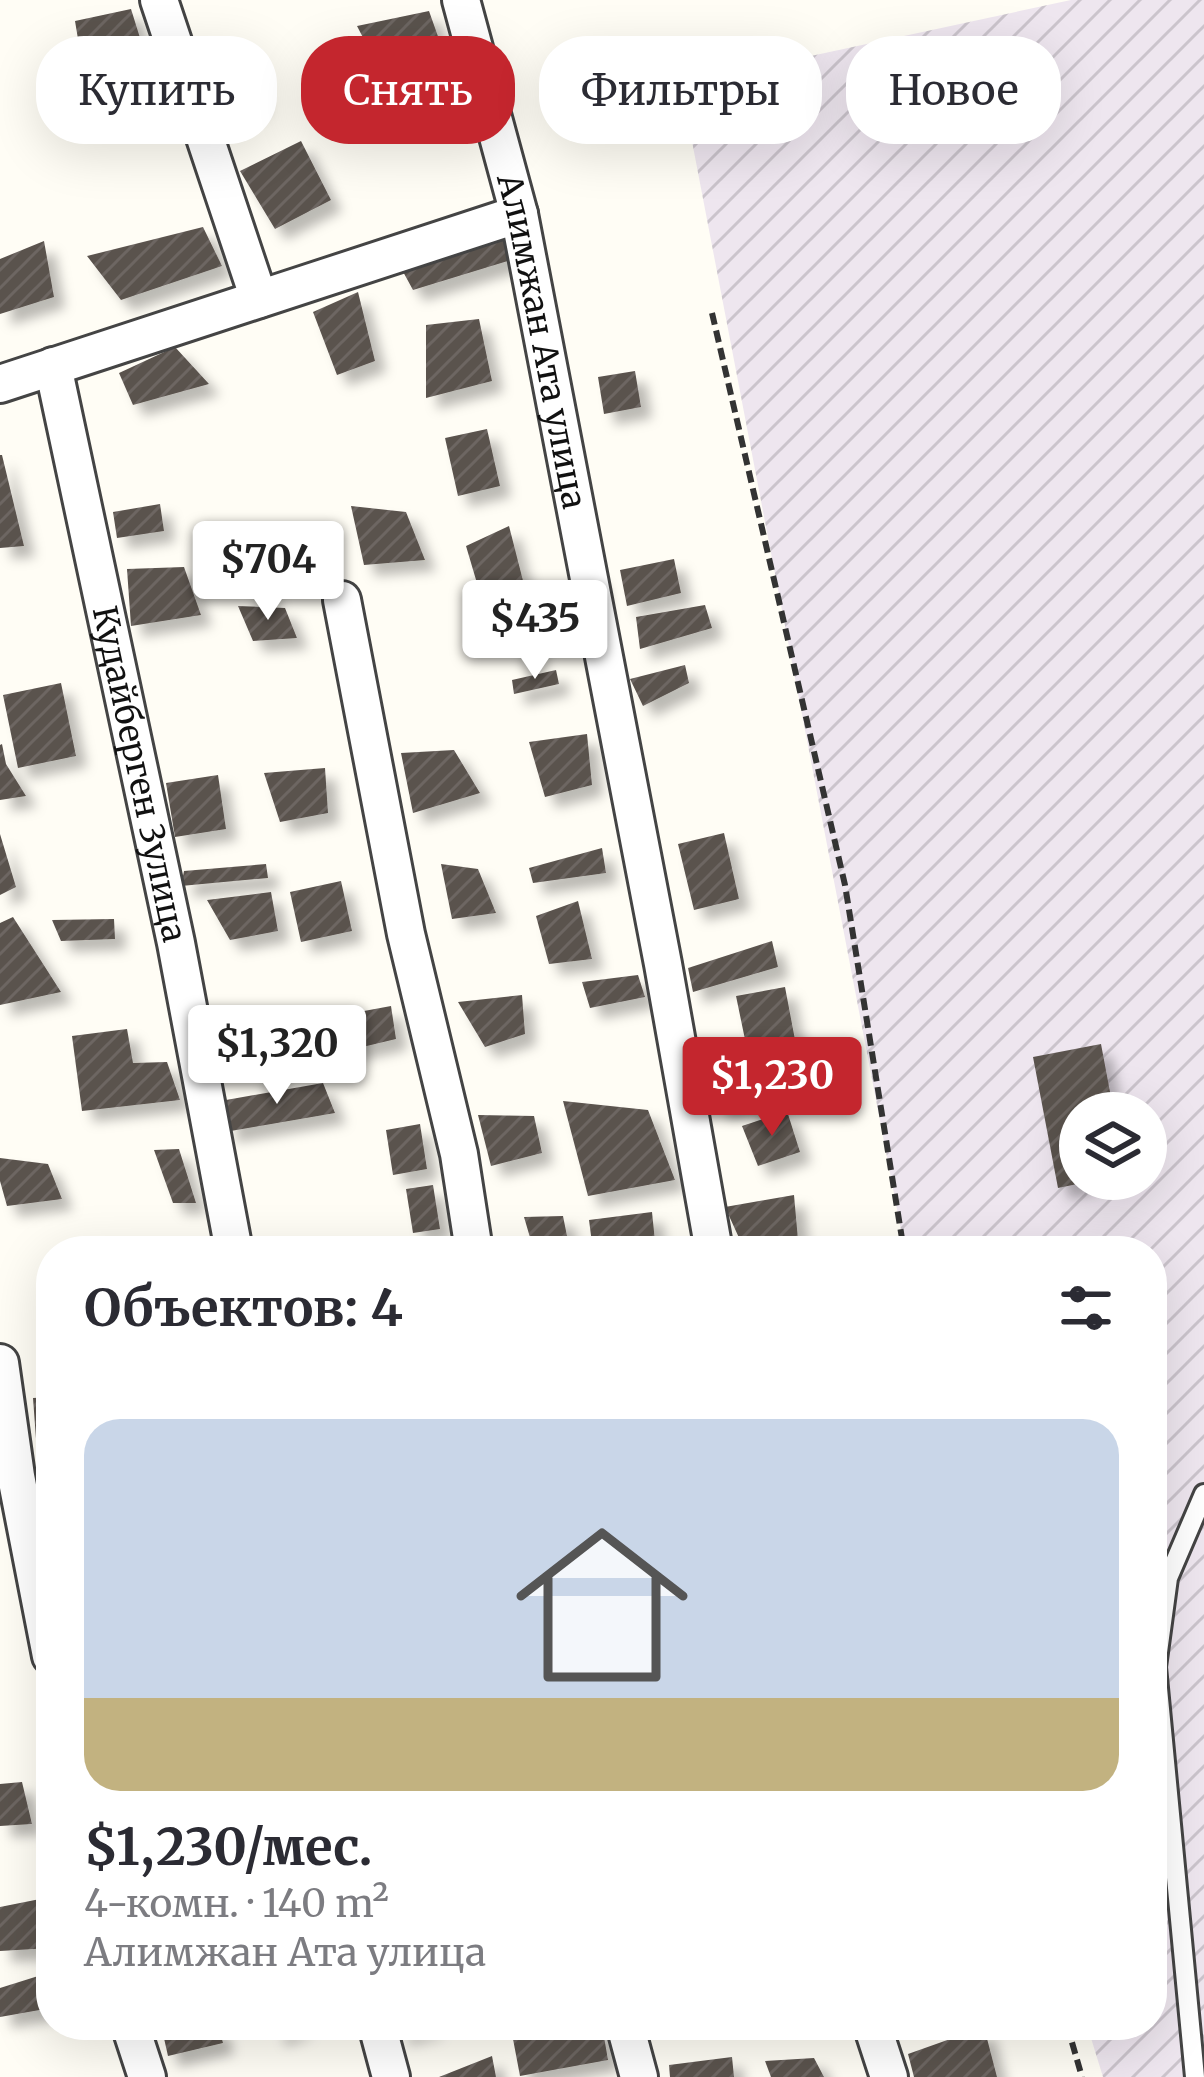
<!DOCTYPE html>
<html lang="ru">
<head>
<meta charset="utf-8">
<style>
  :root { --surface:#fff; --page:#f2f2f3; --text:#2b2b33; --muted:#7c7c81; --accent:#c4262e }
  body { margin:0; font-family:Merriweather,serif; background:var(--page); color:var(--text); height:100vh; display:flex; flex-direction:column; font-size:45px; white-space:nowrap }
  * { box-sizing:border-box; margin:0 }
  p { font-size:39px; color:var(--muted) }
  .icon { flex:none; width:66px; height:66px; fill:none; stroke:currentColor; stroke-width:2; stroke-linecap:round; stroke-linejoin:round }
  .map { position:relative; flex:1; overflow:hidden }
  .panel { position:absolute; left:36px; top:1236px; width:1131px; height:804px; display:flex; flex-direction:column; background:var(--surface); border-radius:48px; box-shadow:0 12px 48px #0002 }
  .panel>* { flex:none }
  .banner { position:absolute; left:36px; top:36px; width:1134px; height:108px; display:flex; gap:24px }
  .fabs { position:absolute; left:1059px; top:1092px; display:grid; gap:24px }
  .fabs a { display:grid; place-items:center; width:108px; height:108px; border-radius:50%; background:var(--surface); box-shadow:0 12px 48px #0002; font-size:60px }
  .price { position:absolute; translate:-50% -102px; padding:0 27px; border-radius:12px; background:#fff; color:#222; font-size:39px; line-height:78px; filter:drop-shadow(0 3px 6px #0008) }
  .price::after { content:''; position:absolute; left:50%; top:72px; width:36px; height:27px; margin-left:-18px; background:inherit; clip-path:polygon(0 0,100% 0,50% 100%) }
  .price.selected { background:var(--accent); color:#fff }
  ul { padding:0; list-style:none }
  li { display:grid; align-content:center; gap:24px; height:636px; padding:0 48px }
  li span { display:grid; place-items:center; height:372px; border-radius:36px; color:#555 }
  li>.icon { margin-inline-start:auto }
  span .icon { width:216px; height:216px; fill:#fffc; stroke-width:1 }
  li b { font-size:51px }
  h2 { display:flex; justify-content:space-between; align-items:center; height:144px; padding:0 48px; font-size:51px }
  .tag { padding:0 42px; border-radius:48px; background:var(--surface); box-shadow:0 12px 48px #0002; font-size:42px; line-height:108px }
  .tag.selected { background:var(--accent); color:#fff }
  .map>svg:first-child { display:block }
</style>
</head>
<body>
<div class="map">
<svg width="1204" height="2077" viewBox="0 0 1204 2077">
  <defs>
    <pattern id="industrial-furrows" width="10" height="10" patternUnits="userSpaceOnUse" patternTransform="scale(3)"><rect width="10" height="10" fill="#eee6ef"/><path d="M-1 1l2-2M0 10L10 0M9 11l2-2" fill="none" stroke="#cbc4cc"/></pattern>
    <pattern id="building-hatch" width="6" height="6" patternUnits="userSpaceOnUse" patternTransform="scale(3)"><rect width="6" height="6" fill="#5a524d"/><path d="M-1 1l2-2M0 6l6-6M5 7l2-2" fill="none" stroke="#6d6662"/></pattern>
    <filter id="shadow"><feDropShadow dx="11" dy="11" stdDeviation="6" flood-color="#0004"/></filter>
  </defs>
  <rect width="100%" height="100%" fill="#fffdf5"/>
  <path fill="url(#industrial-furrows)" fill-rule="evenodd" d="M1071,0h133v2077h-101l-16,-52h65v-774h-247l-224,-1167zM1080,1113h66v66h-66z"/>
  <path fill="url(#building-hatch)" filter="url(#shadow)" d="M131,9l10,32 -59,22 -7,-42z
    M429,11l11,31 -68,13 -15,-29z
    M250,69l8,33 -27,12 -14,-42z
    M301,141l30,59 -56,29 -35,-58z
    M203,227l19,39 -101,34 -34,-44z
    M504,237l7,23 -98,30 -12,-22z
    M44,241l10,56 -54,17v-55z
    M358,292l17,69 -38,14 -24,-63z
    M479,319l13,62 -66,17v-73z
    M175,347l34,37 -76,21 -14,-32z
    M635,371l6,36 -37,7 -6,-37z
    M487,429l13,57 -42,10 -13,-58z
    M0,455h2l22,91 -24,2z
    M160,504l4,27 -47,7 -4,-26z
    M351,506l55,6 19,48 -61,5z
    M509,526l21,82 -43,9 -21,-71z
    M674,559l7,34 -54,13 -7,-36z
    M184,567l17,48 -70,11 -4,-57z
    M705,605l7,23 -72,21 -4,-32z
    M238,606l47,2 12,30 -44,3z
    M685,665l4,18 -46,23 -13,-27z
    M556,670l3,14 -45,10 -2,-14z
    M61,683l15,73 -58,12 -15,-73z
    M587,734l5,51 -47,12 -16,-55z
    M2,744l4,20 20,32 -26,4v-55z
    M454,750l26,43 -67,20 -12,-60z
    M325,768l3,45 -48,9 -16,-49z
    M218,775l8,54 -51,8 -9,-54z
    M724,833l15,66 -45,11 -16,-66z
    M0,834l16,53 -16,8z
    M602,848l4,25 -73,10 -4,-15z
    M266,864l2,14 -87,8 3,-15z
    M441,864l37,5 18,44 -44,6z
    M341,881l11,50 -51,11 -11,-50z
    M271,892l7,39 -48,9 -23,-40z
    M578,901l14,58 -43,5 -13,-48z
    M13,917l48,75 -61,13v-82z
    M114,919l1,20 -54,2 -9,-21z
    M772,941l6,26 -85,25 -5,-24z
    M638,975l7,22 -55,11 -8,-26z
    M785,987l11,58 -48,9 -12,-58z
    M522,995l3,39 -40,13 -27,-45z
    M292,1005l10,46 -46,10 -9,-33z
    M391,1006l5,33 -46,11 -13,-34z
    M127,1029l6,34 34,-1 13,38 -98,11 -10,-75z
    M1101,1044l13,69h-34v66h12v2l-34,7 -25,-131z
    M806,1062l5,30 -94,17 -5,-30z
    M323,1083l12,30 -110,19 1,-32z
    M563,1101l85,9 27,70 -87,16z
    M787,1111l13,41 -42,14 -16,-40z
    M478,1115l56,1 8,37 -51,13z
    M420,1124l7,45 -34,6 -7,-45z
    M179,1149l17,54h-23l-19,-53z
    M0,1158l48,6 14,35 -55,7 -7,-25z
    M433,1185l7,44 -27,4 -7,-44z
    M794,1195l5,56h-54l-20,-44z
    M652,1212l4,39h-63l-4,-31z
    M563,1216l7,35h-36l-10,-34z
    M438,1239l6,12h-64l-2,-7z
    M51,1397v54l-14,1 -4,-54z
    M22,1782l10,42 -32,2v-42z
    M45,1898l6,18v32l-51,3v-44z
    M51,1972v36l-51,9v-29z
    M161,2025h57l5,18 -55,13z
    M272,2025h30v1l-27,9z
    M397,2025h35v2l-33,7z
    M594,2025h8l6,35 -88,16 -7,-37z
    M984,2027l13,50h-83l-6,-23z
    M492,2056l4,21h-57z
    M732,2057l2,20h-64l-1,-12z
    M814,2058l10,19h-53l-6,-16z"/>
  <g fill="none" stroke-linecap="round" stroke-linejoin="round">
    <defs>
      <path id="lane" d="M1195,2077l-39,-410 12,-89 36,-84"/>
      <g id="street">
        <path d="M159,0l100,299"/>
        <path id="s1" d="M461,0l58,214 144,750 51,287"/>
        <path id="s2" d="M53,366l123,577 58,308"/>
        <path d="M0,384l519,-170"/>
        <path d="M342,600l64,334 53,220 15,97"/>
        <path d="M0,1363l16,113 35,180"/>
        <path d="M130,2025l17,52"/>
        <path d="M377,2025l14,52"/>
        <path d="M625,2025l14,52"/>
        <path d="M872,2025l17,52"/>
      </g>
    </defs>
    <use href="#lane" stroke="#444" stroke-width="24"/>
    <use href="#street" stroke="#444" stroke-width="42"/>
    <path stroke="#333" stroke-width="6" stroke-dasharray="12 6" stroke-linecap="butt" d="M712,313l133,572 59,366
      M1067,2025l15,52"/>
    <use href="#lane" stroke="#fff" stroke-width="18"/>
    <use href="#street" stroke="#fff" stroke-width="36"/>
  </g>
  <g text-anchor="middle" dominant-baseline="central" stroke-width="12" stroke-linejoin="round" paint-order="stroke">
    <g font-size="33" fill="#111" stroke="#fff">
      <text stroke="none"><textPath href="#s1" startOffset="351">Алимжан Ата улица</textPath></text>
      <text stroke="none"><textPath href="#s2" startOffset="417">Кудайберген 3улица</textPath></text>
    </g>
  </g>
</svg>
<div class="fabs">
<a><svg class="icon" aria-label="layers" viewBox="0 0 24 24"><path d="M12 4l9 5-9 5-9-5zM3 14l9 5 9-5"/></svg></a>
</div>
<b class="price" style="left:268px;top:623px">$704</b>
<b class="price" style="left:535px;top:682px">$435</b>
<b class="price" style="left:277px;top:1107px">$1,320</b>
<b class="price selected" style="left:772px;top:1139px">$1,230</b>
<div class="banner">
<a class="tag">Купить</a>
<a class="tag selected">Снять</a>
<a class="tag">Фильтры</a>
<a class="tag">Новое</a>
</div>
<section class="panel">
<h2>Объектов: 4<svg class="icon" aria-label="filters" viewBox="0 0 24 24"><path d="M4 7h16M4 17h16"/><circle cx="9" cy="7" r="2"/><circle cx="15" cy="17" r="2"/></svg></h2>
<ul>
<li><span style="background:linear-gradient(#c9d6e8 75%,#c2b280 0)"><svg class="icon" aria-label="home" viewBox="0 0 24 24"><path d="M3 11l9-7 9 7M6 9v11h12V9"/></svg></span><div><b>$1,230/мес.</b><p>4-комн. · 140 m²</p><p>Алимжан Ата улица</p></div></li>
</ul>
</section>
</div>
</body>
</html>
